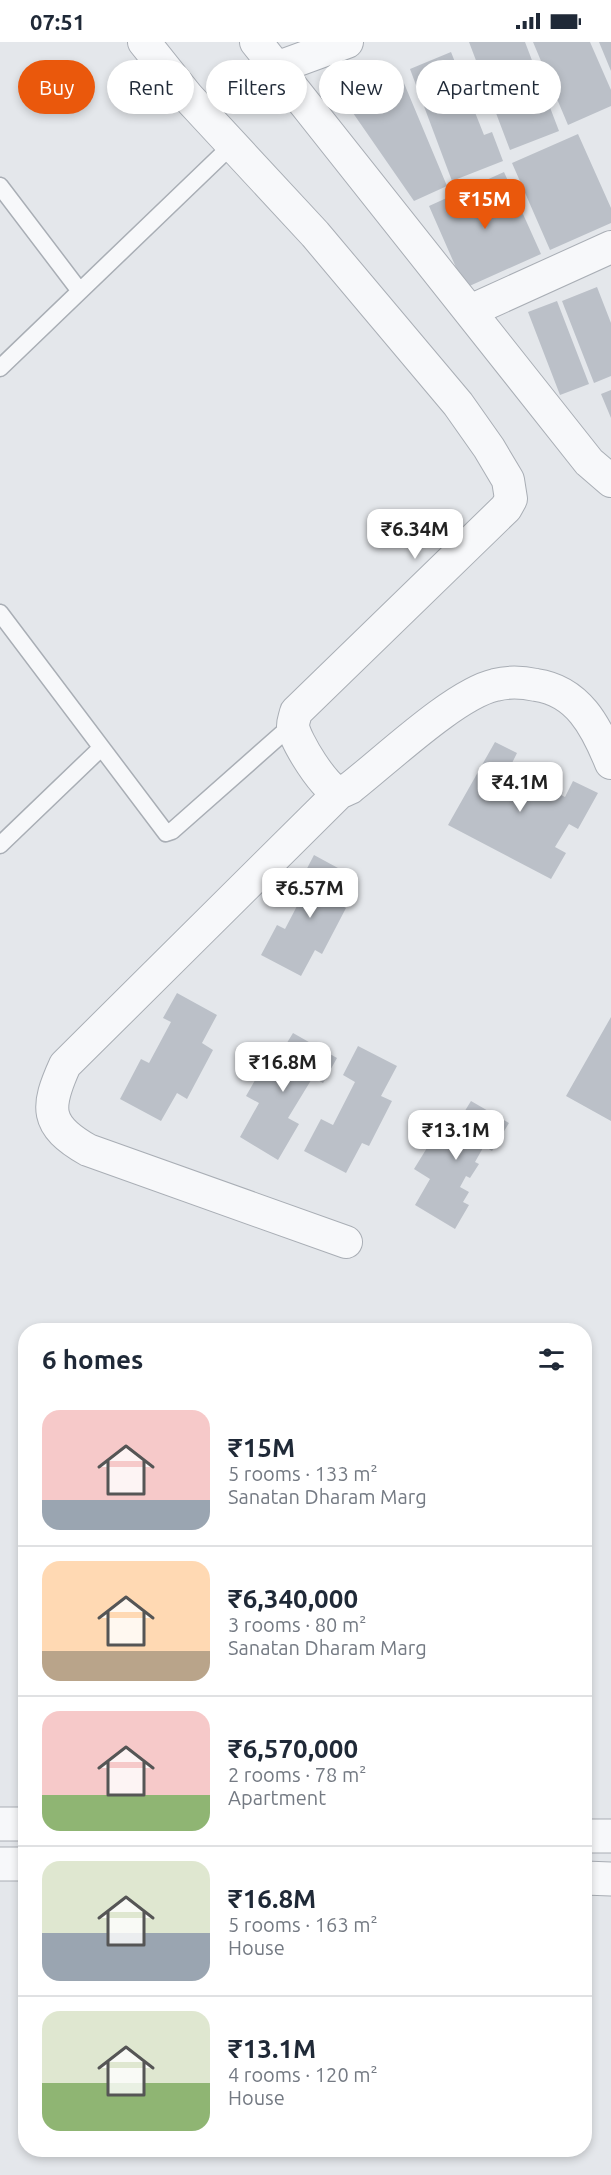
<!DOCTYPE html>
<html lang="en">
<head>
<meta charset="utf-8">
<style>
  :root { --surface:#fff; --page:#f6f6f7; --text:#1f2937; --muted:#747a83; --line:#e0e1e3; --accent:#ea580c }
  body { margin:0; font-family:Ubuntu,sans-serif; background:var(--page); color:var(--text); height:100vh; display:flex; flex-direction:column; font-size:22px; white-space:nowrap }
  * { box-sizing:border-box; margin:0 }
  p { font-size:20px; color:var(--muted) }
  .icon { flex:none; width:33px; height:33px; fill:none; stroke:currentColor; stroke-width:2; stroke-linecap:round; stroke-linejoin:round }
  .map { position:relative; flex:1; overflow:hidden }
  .drawer { position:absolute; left:18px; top:1281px; width:574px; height:834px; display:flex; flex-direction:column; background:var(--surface); border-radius:24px; box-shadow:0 3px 9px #0003 }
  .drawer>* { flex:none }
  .banner { position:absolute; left:18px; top:18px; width:576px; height:54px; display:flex; gap:12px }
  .price { position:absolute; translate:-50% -51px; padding:0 14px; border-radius:12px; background:#fff; color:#222; font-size:20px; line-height:39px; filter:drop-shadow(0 2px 3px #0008) }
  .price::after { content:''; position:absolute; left:50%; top:36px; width:18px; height:14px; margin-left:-9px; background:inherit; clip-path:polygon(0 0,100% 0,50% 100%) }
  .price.active { background:var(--accent); color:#fff }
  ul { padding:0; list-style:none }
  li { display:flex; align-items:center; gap:18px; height:150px; padding:0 24px }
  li+li { border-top:2px solid var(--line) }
  li span { display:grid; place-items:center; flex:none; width:168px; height:120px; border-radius:18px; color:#555 }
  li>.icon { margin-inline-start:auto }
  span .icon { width:72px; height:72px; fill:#fffc; stroke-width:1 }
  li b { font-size:26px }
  h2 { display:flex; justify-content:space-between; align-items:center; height:72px; padding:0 24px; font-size:26px }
  .chip { padding:0 21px; border-radius:27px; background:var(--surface); box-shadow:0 3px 9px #0003; font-size:21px; line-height:54px }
  .chip.active { background:var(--accent); color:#fff }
  .status { display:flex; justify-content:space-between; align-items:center; height:42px; padding:0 30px; background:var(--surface); direction:ltr }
  .status svg { height:16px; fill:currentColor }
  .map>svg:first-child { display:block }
</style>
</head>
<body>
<div class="status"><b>07:51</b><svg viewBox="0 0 49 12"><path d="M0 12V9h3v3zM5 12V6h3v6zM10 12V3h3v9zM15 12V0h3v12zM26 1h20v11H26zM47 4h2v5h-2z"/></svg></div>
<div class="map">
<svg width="611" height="2133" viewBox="0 0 611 2133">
  <rect width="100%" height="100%" fill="#e4e7eb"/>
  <path fill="#bbc0c8" d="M469,0h56l34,89 -49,19z
    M533,0h57l21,48v16l-43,19z
    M599,0h12v29z
    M451,10l33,83 8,-3 11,29 -51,20 -42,-112z
    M401,34l46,110 -33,15 -70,-101z
    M578,92l33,74v15l-61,27 -38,-87z
    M504,130l37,82 -76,34 -36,-82z
    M597,245l14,36v53l-17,7 -32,-82z
    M557,259l32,83 -29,11 -32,-83z
    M611,348v28l-10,-24z
    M495,700l22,11 -8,16 56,28 8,-16 25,12 -20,36 -9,-5 -14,23 11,6 -15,26 -103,-54z
    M314,813l35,19 -14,28 11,6 -24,46 -7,-4 -14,26 -40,-21 16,-30 8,4 24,-46 -8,-3z
    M177,951l40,22 -15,28 11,7 -26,49 -10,-6 -16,28 -41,-22 21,-40 8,4 22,-41 -8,-4z
    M611,975v104l-45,-25z
    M293,991l44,25 -14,25 -10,-6 -25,41 11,6 -21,36 -38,-23 19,-34 -13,-7 24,-42 7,5z
    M358,1004l39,20 -16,30 11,5 -23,45 -7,-3 -16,30 -42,-22 17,-32 12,6 22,-43 -12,-7z
    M471,1059l38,22 -17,28 -8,-5 -9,16 4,2 -9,14 -4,-2 -6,11 9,5 -6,10 6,3 -14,24 -40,-24 15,-26 -16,-10 16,-26 4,2 6,-10 -4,-2 10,-17 12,6z"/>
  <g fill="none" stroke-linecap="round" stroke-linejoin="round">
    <defs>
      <path id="service" d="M0,144l79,104
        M0,326l231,-222
        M0,571l166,220 6,-2 121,-107
        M0,803l101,-97"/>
      <path id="minor" d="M144,0l44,55 127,137 143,170 31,44 19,32 3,19 -5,9 -210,204c-1,5 -3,9 -3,14 2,15 32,63 46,67l11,-5c36,-28 105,-94 145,-103 15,-4 27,-3 41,0 42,6 60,41 75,78
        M256,0l333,420 22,19
        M276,26l71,-26
        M470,269l141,-64
        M339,751l-274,272c-19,42 -21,60 23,85l258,92"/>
      <path id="tertiary" d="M0,1782h26
        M585,1794h26
        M0,1822h26
        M585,1836l26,1"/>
    </defs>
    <use href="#service" stroke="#a9aeb5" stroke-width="19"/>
    <use href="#minor" stroke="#a9aeb5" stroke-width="34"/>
    <use href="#tertiary" stroke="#a9aeb5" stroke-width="35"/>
    <use href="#service" stroke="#f7f8fa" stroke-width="16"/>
    <use href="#minor" stroke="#f7f8fa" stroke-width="32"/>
    <use href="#tertiary" stroke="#f7f8fa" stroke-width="33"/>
  </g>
</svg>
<b class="price active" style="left:485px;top:188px">₹15M</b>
<b class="price" style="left:415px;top:518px">₹6.34M</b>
<b class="price" style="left:520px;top:771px">₹4.1M</b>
<b class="price" style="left:310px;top:877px">₹6.57M</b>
<b class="price" style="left:283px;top:1051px">₹16.8M</b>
<b class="price" style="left:456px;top:1119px">₹13.1M</b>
<div class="banner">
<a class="chip active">Buy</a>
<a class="chip">Rent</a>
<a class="chip">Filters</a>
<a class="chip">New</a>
<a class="chip">Apartment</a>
</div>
<section class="drawer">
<h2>6 homes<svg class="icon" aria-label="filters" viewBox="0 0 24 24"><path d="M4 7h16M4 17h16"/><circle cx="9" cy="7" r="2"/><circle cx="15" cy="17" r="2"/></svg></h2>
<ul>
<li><span style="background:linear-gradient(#f6c9c9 75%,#9aa5b1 0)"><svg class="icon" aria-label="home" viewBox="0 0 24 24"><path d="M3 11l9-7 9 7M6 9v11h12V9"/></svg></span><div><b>₹15M</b><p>5 rooms · 133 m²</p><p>Sanatan Dharam Marg</p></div></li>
<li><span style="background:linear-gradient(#ffd9b3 75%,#b9a48a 0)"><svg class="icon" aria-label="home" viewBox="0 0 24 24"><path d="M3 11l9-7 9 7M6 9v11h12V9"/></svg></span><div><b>₹6,340,000</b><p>3 rooms · 80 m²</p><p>Sanatan Dharam Marg</p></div></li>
<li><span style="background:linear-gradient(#f6c9c9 70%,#8fb573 0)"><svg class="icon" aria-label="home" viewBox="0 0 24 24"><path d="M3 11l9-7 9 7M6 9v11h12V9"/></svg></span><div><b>₹6,570,000</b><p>2 rooms · 78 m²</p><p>Apartment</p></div></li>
<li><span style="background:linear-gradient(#dfe7d0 60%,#9aa5b1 0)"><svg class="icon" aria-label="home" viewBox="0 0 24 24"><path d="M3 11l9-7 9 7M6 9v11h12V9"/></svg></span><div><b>₹16.8M</b><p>5 rooms · 163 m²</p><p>House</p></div></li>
<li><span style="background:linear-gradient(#dfe7d0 60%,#8fb573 0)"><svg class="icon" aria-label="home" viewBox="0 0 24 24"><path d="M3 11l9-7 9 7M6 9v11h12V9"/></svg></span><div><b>₹13.1M</b><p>4 rooms · 120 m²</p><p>House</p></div></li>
</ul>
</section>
</div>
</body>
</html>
